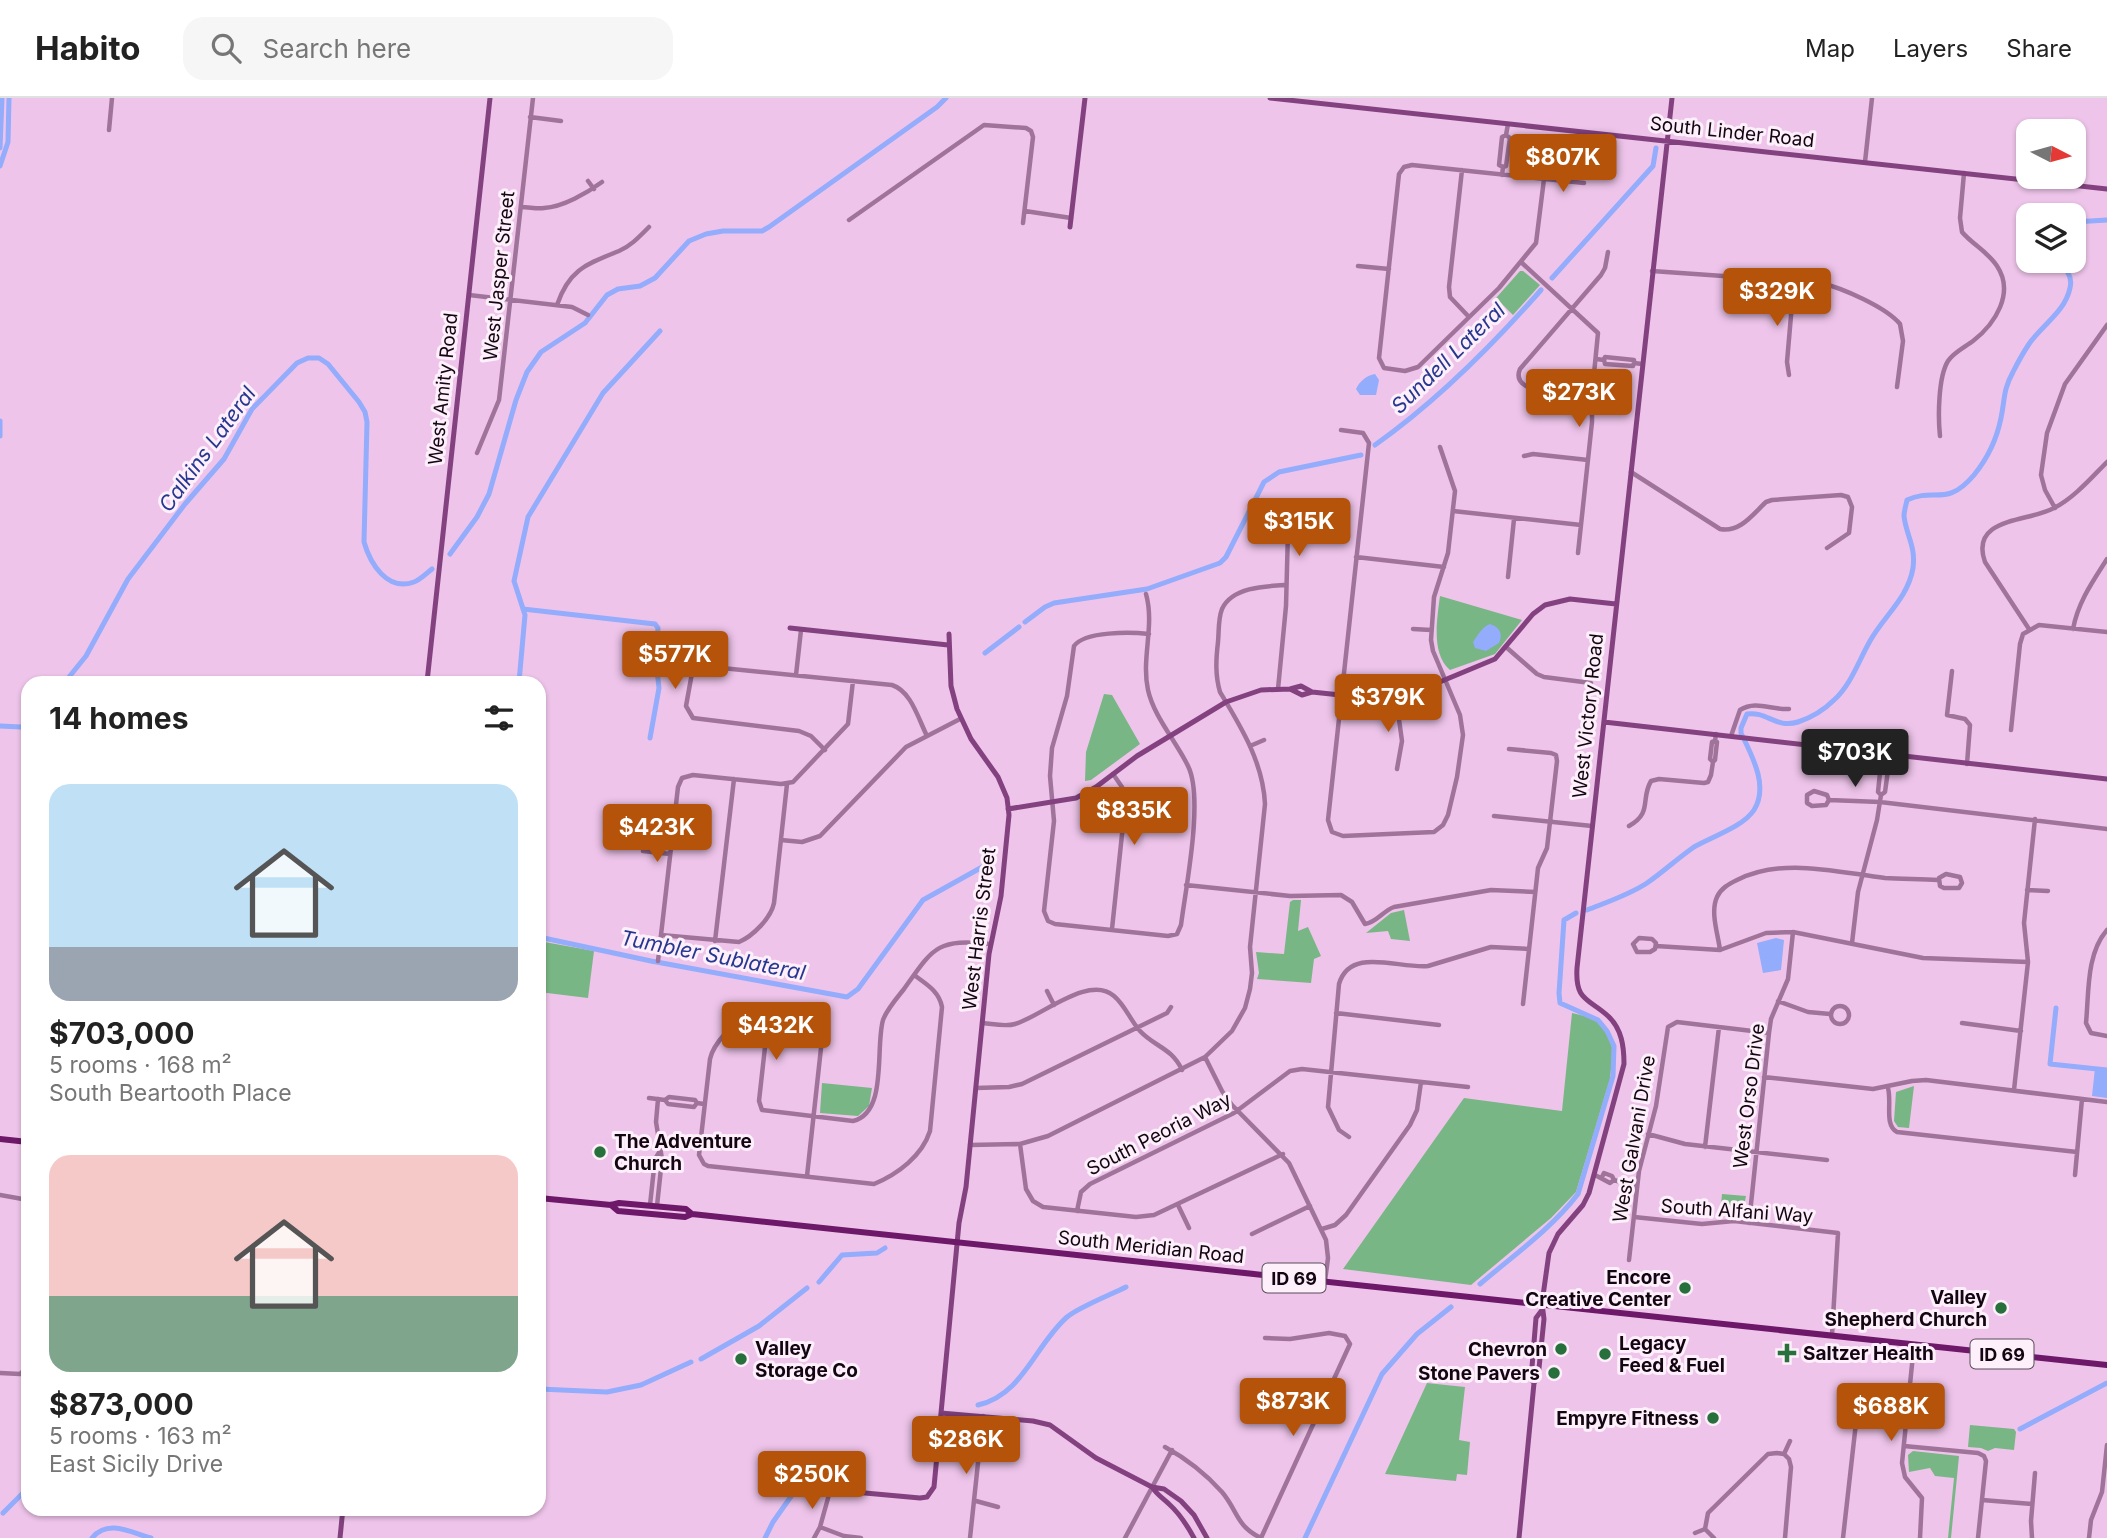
<!DOCTYPE html>
<html lang="en">
<head>
<meta charset="utf-8">
<style>
  :root { --surface:#fff; --page:#f6f6f6; --text:#222; --muted:#767676; --line:#e0e0e0; --accent:#b45309 }
  body { margin:0; font-family:Inter,sans-serif; background:var(--page); color:var(--text); height:100vh; display:flex; flex-direction:column; font-size:26px; white-space:nowrap }
  * { box-sizing:border-box; margin:0 }
  p { font-size:23px; color:var(--muted) }
  .icon { flex:none; width:38px; height:38px; fill:none; stroke:currentColor; stroke-width:2; stroke-linecap:round; stroke-linejoin:round }
  .map { position:relative; flex:1; overflow:hidden }
  .side { position:absolute; left:21px; top:578px; width:525px; height:840px; display:flex; flex-direction:column; background:var(--surface); border-radius:21px; box-shadow:0 2px 5px #0004 }
  .side>* { flex:none }
  .needle { width:46px; rotate:96deg }
  .controls { position:absolute; left:2016px; top:21px; display:grid; gap:14px }
  .controls a { display:grid; place-items:center; width:70px; height:70px; border-radius:14px; background:var(--surface); box-shadow:0 2px 5px #0004; font-size:35px }
  .price { position:absolute; translate:-50% -60px; padding:0 16px; border-radius:7px; background:var(--accent); color:#fff; font-size:23px; line-height:46px; filter:drop-shadow(0 2px 4px #0008) }
  .price::after { content:''; position:absolute; left:50%; top:42px; width:21px; height:16px; margin-left:-10px; background:inherit; clip-path:polygon(0 0,100% 0,50% 100%) }
  .price.selected { background:#222; color:#fff }
  ul { padding:0; list-style:none }
  li { display:grid; align-content:center; gap:14px; height:371px; padding:0 28px }
  li span { display:grid; place-items:center; height:217px; border-radius:21px; color:#555 }
  li>.icon { margin-inline-start:auto }
  span .icon { width:126px; height:126px; fill:#fffc; stroke-width:1 }
  li b { font-size:30px }
  h2 { display:flex; justify-content:space-between; align-items:center; height:84px; padding:0 28px; font-size:30px }
  header { display:flex; align-items:center; gap:42px; box-sizing:border-box; height:98px; padding:0 35px; background:var(--surface); border-bottom:2px solid var(--line) }
  header strong { font-size:33px }
  nav { display:flex; gap:38px; margin-inline-start:auto; font-size:24px }
  .search { width:490px; height:63px; background:var(--page); display:flex; align-items:center; gap:18px; box-sizing:border-box; padding:0 24px; border-radius:21px; color:var(--muted); font-size:26px }
  .map>svg:first-child { display:block }
</style>
</head>
<body>
<header>
<strong>Habito</strong>
<div class="search"><svg class="icon" aria-label="search" viewBox="0 0 24 24"><circle cx="10" cy="10" r="6"/><path d="M15 15l6 6"/></svg>Search here</div>
<nav><a>Map</a><a>Layers</a><a>Share</a></nav>
</header>
<div class="map">
<svg width="2107" height="1440" viewBox="0 0 2107 1440">
  <rect width="100%" height="100%" fill="#eec4ea"/>
  <path fill="#79b685" d="M1520,173h3l17,14 -27,30 -17,-17z
    M1440,498l82,24 -27,34 -45,16c-19,-16 -13,-51 -10,-74z
    M1104,596l8,1 28,49 -49,36 -6,1 1,-29z
    M1293,802h8l-3,31 10,-4 13,29 -7,3 -3,24 -54,-4 2,-6 -3,-21 28,2 6,-52z
    M1404,812l6,31 -19,-2 -3,-8 -22,2 25,-20z
    M539,843l55,10 -6,47 -49,-6z
    M1572,915l21,5 12,10 8,22 -3,29 -34,113 -25,26 -80,67 -128,-16 121,-171 98,13z
    M822,985l50,5 -3,18 -11,10 -38,-3z
    M1914,988l-5,42 -11,-1 -4,-6 2,-29z
    M1722,1096l24,2 -4,19 -22,1z
    M1427,1285l38,4 -6,53 11,2 -3,33 -10,-1 -1,7 -71,-7z
    M1970,1327l44,4 2,3 -2,18 -19,-2 -7,3 -7,-3 -13,-1z
    M1913,1353l46,5 -8,82h-3l6,-60 -19,-2 -5,-8 -21,4 -1,-17z"/>
  <path fill="#93acfb" d="M1375,276l4,6 -3,15h-16l-4,-6c3,-7 11,-14 19,-15z
    M1490,526c10,3 13,10 9,19l-13,8 -11,-3 -2,-6c5,-7 9,-15 17,-18z
    M1776,840l8,2 -3,30 -18,3 -6,-30z
    M2095,970l12,1v29l-15,-2z"/>
  <g fill="none" stroke-linecap="round" stroke-linejoin="round">
    <path stroke="#93acfb" stroke-width="5" d="M0,50l2,-50
      M0,68l8,-24 1,-44
      M2074,124l33,-2
      M1552,180l101,-112 3,-18
      M0,323v15
      M1375,347c61,-43 116,-98 166,-155
      M450,456l27,-37 12,-23 27,-94 11,-28 14,-20 44,-29 22,-28 11,-6 22,-3 15,-8 34,-37 17,-7 17,-3h39l7,-4 168,-120 9,-9
      M523,511l132,15 3,4 -2,33 3,27 -9,50
      M1025,524l20,-15 9,-4 93,-14 73,-26 6,-6 38,-75 15,-10 82,-17
      M985,555l34,-26
      M65,584l21,-26 42,-77 57,-75 39,-45 28,-50 45,-46 11,-5h11l9,6 31,38 6,10 2,10 -3,120c6,21 23,50 50,40 6,-2 13,-9 18,-13
      M519,584l6,-67 -11,-34 14,-64 75,-124 57,-62
      M0,628l21,1 7,-4
      M1587,812c20,-8 42,-15 60,-27 16,-11 31,-25 47,-36 17,-10 49,-20 60,-37 15,-24 -2,-54 -13,-77v-5l6,-14c20,-3 29,15 51,8 12,-4 26,-12 36,-22 17,-15 25,-40 36,-59 14,-25 38,-43 43,-73 3,-22 -7,-33 -9,-52 0,-5 2,-11 3,-16 28,-13 39,8 67,-25 13,-16 23,-37 27,-57 4,-19 2,-28 12,-46 5,-10 10,-19 16,-28 13,-19 36,-32 41,-56 3,-12 -4,-19 -12,-27
      M539,839l112,24 196,36 11,-8 65,-89 70,-39
      M2056,910l-6,56 57,6
      M819,1184l23,-27 35,-2 8,-5
      M1480,1186c34,-29 71,-55 98,-90l35,-118 1,-30 -7,-15 -9,-11 -38,-17 -1,-10 5,-73 12,-7
      M701,1261l58,-33 48,-38
      M539,1291l68,3 34,-7 50,-23
      M978,1307c45,-10 57,-60 89,-88 12,-10 43,-22 59,-30
      M2020,1331l87,-46
      M3,1415l25,-25
      M92,1440c16,-19 38,-6 59,0
      M765,1440l8,-16 19,-27
      M1305,1440l77,-164 35,-40 34,-27"/>
    <path stroke="#a0739b" stroke-width="4.5" d="M530,19l31,4
      M109,32l3,-32
      M1865,64l7,-64
      M1503,69l-4,-2 3,-28 4,-2
      M1462,72l-13,117 1,10 19,20
      M1502,77l1,-8 3,-1 4,-28 -4,-3 2,-11
      M1544,81l-8,64 -37,45 -81,79 -13,4 -21,-3 -5,-10 20,-184 5,-7 8,-2 172,18
      M588,83l6,8
      M521,109c8,0 16,2 23,1 19,-1 43,-15 58,-26
      M1025,113l46,7
      M849,122l135,-95 42,3 5,3 2,6 -10,86
      M1521,164l77,71 -6,61v28l-14,131
      M1358,168l31,3
      M1652,173l169,12c21,5 65,24 79,41l3,17 -6,46
      M469,197l103,12 16,8
      M557,207c12,-36 30,-41 62,-54 12,-5 21,-15 30,-24
      M1596,261l8,1 1,4 28,2 1,-3 8,1
      M1604,262l1,-3 29,3v3
      M1789,277l-2,-13 7,-81
      M1592,296l-66,-8c-7,-4 -9,-10 -6,-17l81,-94 4,-7 3,-16
      M1341,332l22,3 6,10 -41,377 4,12 11,4 91,-4 9,-7 5,-10 9,-38 6,-42 -3,-20 -27,-64 -2,-11 3,-43 14,-44 7,-62 -15,-44
      M1940,338c-2,-18 -2,-59 8,-75 5,-8 17,-14 25,-20 22,-17 42,-48 24,-75 -9,-14 -25,-22 -35,-34l-2,-14 4,-45
      M477,355l22,-53 34,-302
      M1524,358l9,-2 55,6
      M1631,374l89,57c20,4 33,-15 46,-27l6,-2 69,-5 7,2 4,10 -3,26 -22,15
      M2055,410l-10,-18 -4,-15 6,-42 18,-49 42,-59
      M1453,413l128,14
      M1356,459l88,10
      M1508,479l6,-58
      M1146,496c9,32 -5,64 2,96 6,27 28,51 40,76 16,32 -2,120 -7,159l-4,9 -9,2 -113,-12 -7,-3 -4,-10 10,-90 -4,-45 2,-28 15,-52 7,-50c11,-15 57,-14 75,-12
      M1413,531l18,1
      M2029,531l-44,-67c-16,-45 44,-40 69,-54 20,-10 38,-31 53,-46
      M2073,531c5,-27 20,-48 34,-70
      M1506,549l31,27 7,3 47,6
      M1952,573l-5,44 18,4 5,6 -3,39
      M796,577l5,-45
      M1278,591l8,-83 2,-76
      M1396,600l6,43 -5,28
      M2011,632l9,-86 3,-10 16,-9 68,7
      M1731,638l9,-26c16,-10 31,0 49,-1
      M1715,643l-3,1 -2,17 3,3 2,-2 2,-18 -2,-1 1,-7
      M1250,648l14,-6
      M1509,651l42,4 5,2 1,6 -10,87 -9,20 -15,136
      M825,652l-14,-14 -12,-5 -106,-13 -7,-12 6,-33 10,-7 190,19c19,6 26,33 35,51
      M1885,664l4,1 -4,29 -4,3 -3,-3 3,-29 4,-1 1,-7
      M1814,693l13,4 2,5 -3,5 -14,1 -5,-3v-8z
      M1829,702l51,2 227,27
      M1494,718l98,10
      M1629,728c24,-14 11,-26 22,-45l8,-2 45,4 4,-1 3,-7 2,-13
      M781,742l21,2 18,-6 86,-89 54,-28
      M643,753l27,3
      M1946,776l14,3 2,6 -3,5h-15l-4,-2 -1,-8z
      M1186,787l104,11 51,-1 11,7 13,22c11,-1 18,-13 29,-17l97,-17 44,2
      M2027,792l21,1
      M1112,831l13,-123 -3,-19 -9,-13
      M2107,832c-21,24 -18,63 -21,93l5,10 16,3
      M661,837l78,7c14,-6 32,-24 35,-39l13,-119
      M1639,840l13,1 4,4 -1,6 -5,3h-13l-4,-8z
      M715,843l19,-162
      M1852,845l6,-51 19,-72 4,-25
      M1656,848l64,4 46,-17 27,-1 130,26 105,4
      M1720,852c-2,-16 -10,-38 -3,-53 4,-9 12,-13 20,-17 45,-23 99,-8 148,-2 17,1 35,1 53,2
      M658,863l20,-174 4,-9 11,-3 88,9 12,-2 55,-58 5,-43
      M1047,893l7,14
      M1778,903l30,11 22,2
      M1831 917a9 9 0 1 1 18 0a9 9 0 1 1-18 0Z
      M1336,915l103,12
      M768,922l-9,81 3,9 91,11c35,-8 22,-73 30,-101 4,-11 14,-22 21,-31 29,-41 33,-51 86,-45
      M983,925c11,1 22,4 32,1 27,-8 74,-50 99,-28 11,9 16,24 26,35 15,16 32,17 42,39
      M1962,925l59,8
      M1205,959l17,34 10,14 57,58 37,77 2,18 -3,23
      M1764,979l109,12 39,-8 14,-1 181,22
      M976,990l33,-1 13,-3 145,-71 4,-6
      M1888,990c4,15 -4,37 9,44l180,20
      M2014,992l14,-128 -4,-39 11,-104
      M649,1000l16,2
      M697,1005l-3,4 -26,-3 -3,-4 4,-3 26,3 2,3 7,1
      M1648,1036l37,10 142,16
      M1349,1039l-10,-7 -11,-23 11,-123c11,-38 60,-15 89,-18l63,-19 38,2
      M1020,1046l6,45 7,12 10,6 93,10 18,-2 129,-61
      M970,1047l50,-1 28,-8 157,-79 27,-26 13,-23 5,-19 2,-16 -2,-26 15,-143c-2,-42 -24,-77 -45,-112 -5,-17 -4,-33 -2,-50 1,-10 0,-23 4,-33 10,-22 44,-23 64,-24
      M1705,1049l14,-120
      M1595,1077l15,8 4,-3 -2,-4 -8,-3 -2,4
      M2075,1077l7,-76
      M807,1078l15,-137 -2,-6c-10,-5 -59,-16 -70,-15 -16,1 -37,27 -40,41l-11,96 5,9 4,2 166,18c24,-10 48,-28 56,-53l12,-124c-3,-16 -16,-23 -28,-32
      M1614,1082l23,7
      M0,1097l28,5
      M650,1107l5,-46 5,-8
      M1178,1107l11,23
      M657,1108l5,-47 -6,-37 2,-23
      M1077,1113l4,-19 9,-8 144,-71 56,-42 12,-2 166,18
      M1634,1119l68,7 32,-3 104,12 -6,102
      M1749,1125l20,-190 2,-14 17,-40 5,-47
      M1322,1131l13,-4 11,-10 64,-90 7,-15 4,-28
      M1252,1136l58,-28
      M1629,1162l10,-89 17,-65 12,-79 9,-5 92,11
      M1914,1247l-12,118 3,14 17,21 -2,40
      M0,1275l20,1 8,-7
      M1904,1348l74,7 6,3 2,5 -8,77
      M1165,1349c22,12 40,26 57,45 16,19 14,34 39,46
      M1784,1356l5,5 2,8 -6,71
      M1784,1356l6,-13
      M1982,1402l50,4
      M976,1403l22,6
      M820,1429l24,9 17,2
      M1705,1431l3,-16 60,-59 9,-1 7,1
      M1705,1431l9,9
      M1695,1435l10,-4
      M814,1440l6,-11 10,-36
      M970,1440l13,-122
      M1125,1440l47,-88
      M1261,1440l89,-194 -5,-8 -16,-3 -39,6 -25,-1
      M1843,1440l16,-142 10,-10 40,4
      M2032,1440l-1,-17 4,-48
      M2089,1440l2,-18 11,-28 5,-47"/>
    <path stroke="#83427f" stroke-width="5" d="M1270,0l837,91
      M1070,129l15,-129
      M790,530l158,17
      M427,584l63,-584
      M1290,591l12,6 10,-3 66,7 28,-3 89,-37 38,-45 12,-9 25,-6 46,5
      M1604,624l503,57
      M1008,711l68,-11 20,-11 41,-31 89,-54 35,-12 29,-1 11,-3 11,6
      M1534,1285l-3,-4 5,-61 6,-8
      M941,1315l92,8 17,4 46,33 56,29 12,2 17,12 13,14 13,23
      M799,1389l121,11 7,-1 7,-10 25,-264 7,-36 23,-233 12,-58 8,-81 -2,-17 -9,-21 -27,-38 -14,-30 -6,-23 -2,-52
      M1152,1389c5,8 11,11 17,17 11,10 18,21 25,34
      M340,1440l3,-30
      M1519,1440l15,-155 4,-5 6,-59 -2,-16 7,-50 9,-19 25,-29 6,-12 35,-129c0,-17 -2,-35 -16,-48 -20,-18 -33,-15 -31,-48l95,-870"/>
    <path stroke="#6d1869" stroke-width="6" d="M0,1041l28,3
      M539,1100l72,7 8,-2 67,6 6,5
      M611,1107l7,6 67,6 7,-3 1415,151"/>
  </g>
  <g fill="#276f3b" stroke="#fdf0fb" stroke-width="2.5">
    <circle cx="600" cy="1054" r="7"/>
    <circle cx="1685" cy="1190" r="7"/>
    <circle cx="2001" cy="1210" r="7"/>
    <circle cx="1561" cy="1251" r="7"/>
    <path d="M1783.5 1244.5h7v7h7v7h-7v7h-7v-7h-7v-7h7z"/>
    <circle cx="1605" cy="1256" r="7"/>
    <circle cx="741" cy="1261" r="7"/>
    <circle cx="1554" cy="1275" r="7"/>
    <circle cx="1713" cy="1320" r="7"/>
  </g>
  <g text-anchor="middle" dominant-baseline="central" stroke-width="6" stroke-linejoin="round" paint-order="stroke">
    <g fill="#fdf0fb" stroke="#594c58" stroke-width="2">
      <rect x="1262.5" y="1165.5" width="63" height="29" rx="5"/>
      <rect x="1970.5" y="1241.5" width="63" height="29" rx="5"/>
    </g>
    <g font-size="18" font-weight="bold" fill="#130612">
      <text x="1294" y="1180">ID 69</text>
      <text x="2002" y="1256">ID 69</text>
    </g>
    <g font-size="19" fill="#130612" stroke="#fdf0fb">
      <text transform="translate(1732 34) rotate(6)">South Linder Road</text>
      <text transform="translate(499 178) rotate(-84)">West Jasper Street</text>
      <text transform="translate(443 291) rotate(-84)">West Amity Road</text>
      <text transform="translate(1588 618) rotate(-84)">West Victory Road</text>
      <text transform="translate(979 831) rotate(-83)">West Harris Street</text>
      <text transform="translate(1749 998) rotate(-83)">West Orso Drive</text>
      <text transform="translate(1159 1036) rotate(-27)">South Peoria Way</text>
      <text transform="translate(1634 1041) rotate(-80)">West Galvani Drive</text>
      <text transform="translate(1737 1113) rotate(4)">South Alfani Way</text>
      <text transform="translate(1151 1149) rotate(6)">South Meridian Road</text>
    </g>
    <g font-size="19" font-weight="bold" fill="#130612" stroke="#fdf0fb" text-anchor="end">
      <text x="614" y="1043" text-anchor="start">The Adventure<tspan x="614" dy="22">Church</tspan></text>
      <text x="1671" y="1179">Encore<tspan x="1671" dy="22">Creative Center</tspan></text>
      <text x="1987" y="1199">Valley<tspan x="1987" dy="22">Shepherd Church</tspan></text>
      <text x="1619" y="1245" text-anchor="start">Legacy<tspan x="1619" dy="22">Feed &amp; Fuel</tspan></text>
      <text x="755" y="1250" text-anchor="start">Valley<tspan x="755" dy="22">Storage Co</tspan></text>
      <text x="1547" y="1251">Chevron</text>
      <text x="1803" y="1255" text-anchor="start">Saltzer Health</text>
      <text x="1540" y="1275">Stone Pavers</text>
      <text x="1699" y="1320">Empyre Fitness</text>
    </g>
    <g font-size="21" font-style="italic" fill="#263790" stroke="#fdf0fb">
      <text transform="translate(1448 260) rotate(-44)">Sundell Lateral</text>
      <text transform="translate(207 351) rotate(-54)">Calkins Lateral</text>
      <text transform="translate(713 857) rotate(11)">Tumbler Sublateral</text>
    </g>
  </g>
</svg>
<div class="controls">
<a><svg class="needle" viewBox="-14 -14 28 28"><path d="M0-13l5 13h-10z" fill="#e53935"/><path d="M0 13l5-13h-10z" fill="#767676"/></svg></a>
<a><svg class="icon" aria-label="layers" viewBox="0 0 24 24"><path d="M12 4l9 5-9 5-9-5zM3 14l9 5 9-5"/></svg></a>
</div>
<b class="price" style="left:1563px;top:96px">$807K</b>
<b class="price" style="left:1777px;top:230px">$329K</b>
<b class="price" style="left:1579px;top:331px">$273K</b>
<b class="price" style="left:1299px;top:460px">$315K</b>
<b class="price" style="left:675px;top:593px">$577K</b>
<b class="price" style="left:1388px;top:636px">$379K</b>
<b class="price selected" style="left:1855px;top:691px">$703K</b>
<b class="price" style="left:1134px;top:749px">$835K</b>
<b class="price" style="left:657px;top:766px">$423K</b>
<b class="price" style="left:776px;top:964px">$432K</b>
<b class="price" style="left:1293px;top:1340px">$873K</b>
<b class="price" style="left:1891px;top:1345px">$688K</b>
<b class="price" style="left:966px;top:1378px">$286K</b>
<b class="price" style="left:812px;top:1413px">$250K</b>
<section class="side">
<h2>14 homes<svg class="icon" aria-label="filters" viewBox="0 0 24 24"><path d="M4 7h16M4 17h16"/><circle cx="9" cy="7" r="2"/><circle cx="15" cy="17" r="2"/></svg></h2>
<ul>
<li><span style="background:linear-gradient(#bfe0f5 75%,#9aa5b1 0)"><svg class="icon" aria-label="home" viewBox="0 0 24 24"><path d="M3 11l9-7 9 7M6 9v11h12V9"/></svg></span><div><b>$703,000</b><p>5 rooms · 168 m²</p><p>South Beartooth Place</p></div></li>
<li><span style="background:linear-gradient(#f6c9c9 65%,#7fa58c 0)"><svg class="icon" aria-label="home" viewBox="0 0 24 24"><path d="M3 11l9-7 9 7M6 9v11h12V9"/></svg></span><div><b>$873,000</b><p>5 rooms · 163 m²</p><p>East Sicily Drive</p></div></li>
</ul>
</section>
</div>
</body>
</html>
